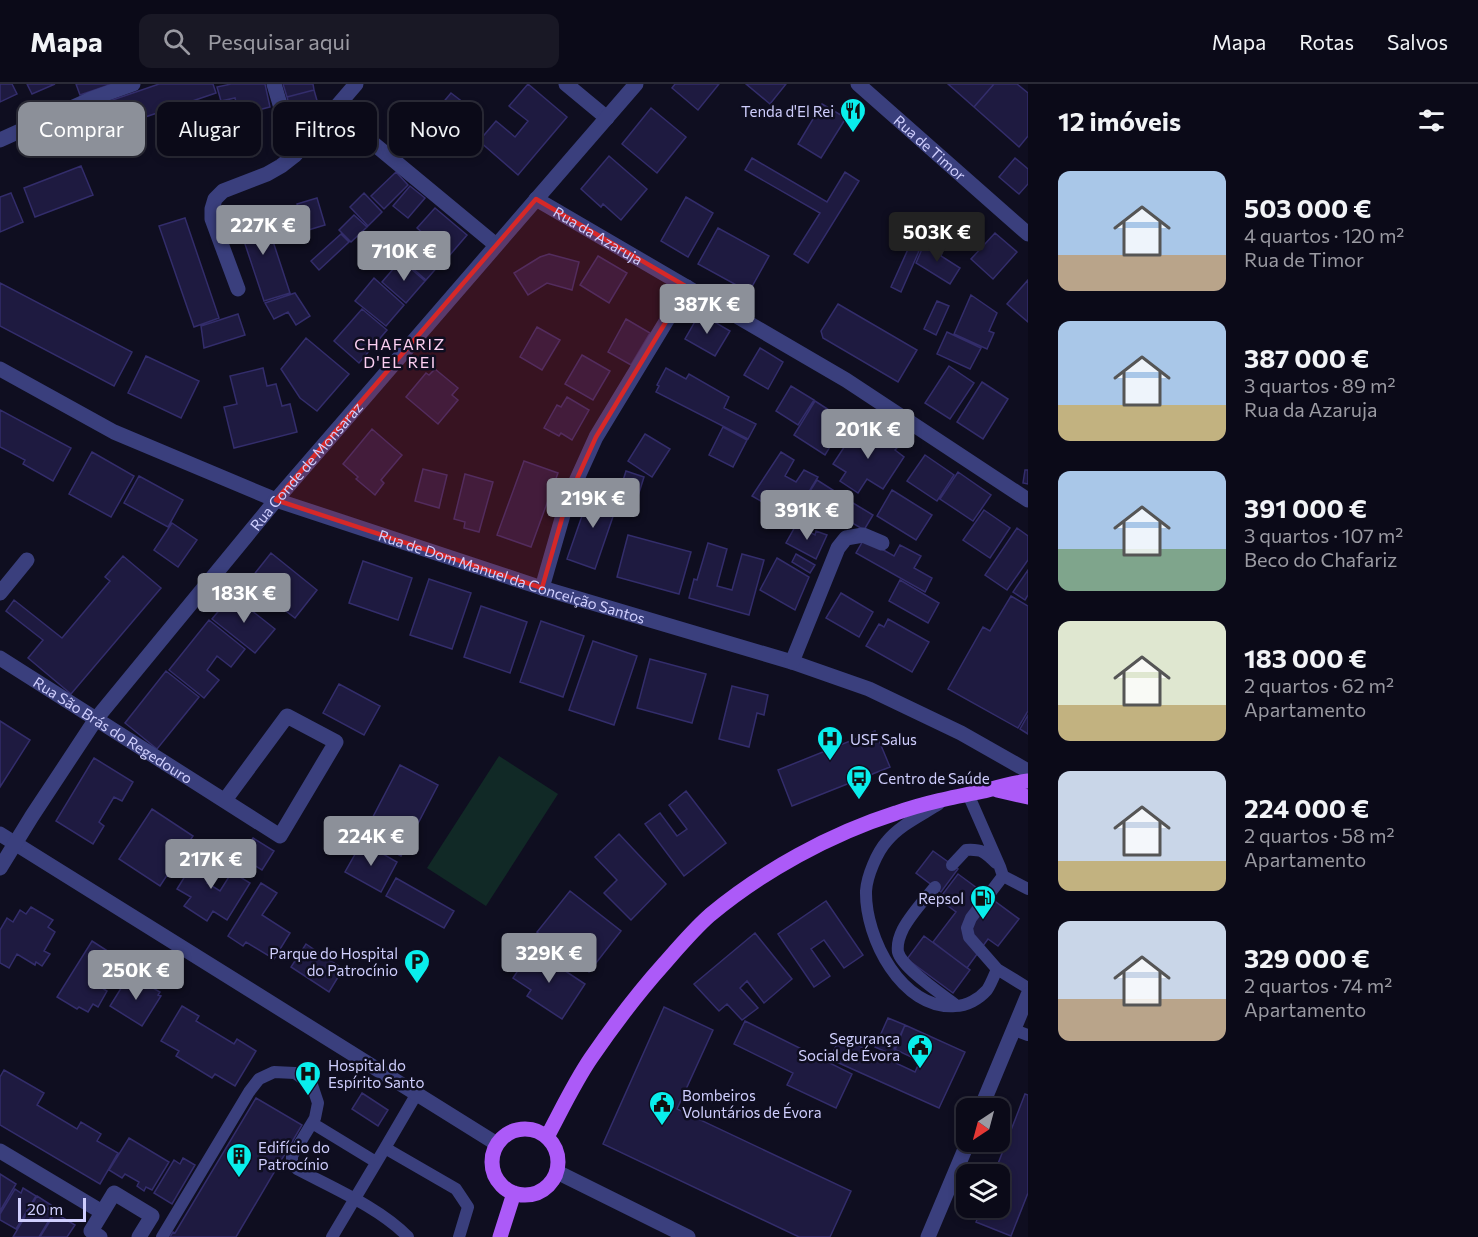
<!DOCTYPE html>
<html lang="pt">
<head>
<meta charset="utf-8">
<style>
  :root { --surface:#0b0a18; --page:#191825; --text:#f1f3f6; --muted:#9a9aa2; --line:#2b2b37; --accent:#8c9099 }
  body { margin:0; font-family:Commissioner,sans-serif; background:var(--page); color:var(--text); height:100vh; display:flex; flex-direction:column; font-size:22px; white-space:nowrap }
  * { box-sizing:border-box; margin:0 }
  p { font-size:20px; color:var(--muted) }
  .icon { flex:none; width:33px; height:33px; fill:none; stroke:currentColor; stroke-width:2; stroke-linecap:round; stroke-linejoin:round }
  .map { position:relative; flex:1; overflow:hidden }
  .sheet { display:flex; flex-direction:column; background:var(--surface); width:450px }
  .sheet>* { flex:none }
  .banner { position:absolute; left:18px; top:18px; width:570px; height:54px; display:flex; gap:12px }
  .needle { width:39px; rotate:216deg }
  .controls { position:absolute; left:956px; top:1014px; display:grid; gap:12px }
  .controls a { display:grid; place-items:center; width:54px; height:54px; border-radius:12px; background:var(--surface); box-shadow:0 3px 9px #0003,0 0 0 2px var(--line); font-size:30px }
  .scale { position:absolute; left:18px; bottom:15px; width:68px; box-sizing:border-box; padding-left:6px; border:3px solid #cfcefd; border-top:0; font-size:16px; line-height:21px; white-space:nowrap; color:#cfcefd; -webkit-text-stroke:4px #0f0e20; paint-order:stroke }
  .price { position:absolute; translate:-50% -51px; padding:0 14px; border-radius:6px; background:var(--accent); color:#fff; font-size:20px; line-height:39px; filter:drop-shadow(0 2px 3px #0008) }
  .price::after { content:''; position:absolute; left:50%; top:36px; width:18px; height:14px; margin-left:-9px; background:inherit; clip-path:polygon(0 0,100% 0,50% 100%) }
  .price.current { background:#222; color:#fff }
  ul { padding:0; list-style:none }
  li { display:flex; align-items:center; gap:18px; height:150px; padding:0 30px }
  li span { display:grid; place-items:center; flex:none; width:168px; height:120px; border-radius:12px; color:#555 }
  li>.icon { margin-inline-start:auto }
  span .icon { width:72px; height:72px; fill:#fffc; stroke-width:1 }
  li b { font-size:26px }
  h2 { display:flex; justify-content:space-between; align-items:center; height:72px; padding:0 30px; font-size:26px }
  .chip { padding:0 21px; border-radius:12px; background:var(--surface); box-shadow:0 3px 9px #0003,0 0 0 2px var(--line); font-size:21px; line-height:54px }
  .chip.current { background:var(--accent); color:#fff }
  header { display:flex; align-items:center; gap:36px; box-sizing:border-box; height:84px; padding:0 30px; background:var(--surface); border-bottom:2px solid var(--line) }
  header strong { font-size:28px }
  nav { display:flex; gap:33px; margin-inline-start:auto; font-size:21px }
  .search { width:420px; height:54px; background:var(--page); display:flex; align-items:center; gap:15px; box-sizing:border-box; padding:0 21px; border-radius:12px; color:var(--muted); font-size:22px }
  main { display:flex; flex:1; min-height:0 }
  .map>svg:first-child { display:block }
</style>
</head>
<body>
<header>
<strong>Mapa</strong>
<div class="search"><svg class="icon" aria-label="search" viewBox="0 0 24 24"><circle cx="10" cy="10" r="6"/><path d="M15 15l6 6"/></svg>Pesquisar aqui</div>
<nav><a>Mapa</a><a>Rotas</a><a>Salvos</a></nav>
</header>
<main>
<div class="map">
<svg width="1028" height="1153" viewBox="0 0 1028 1153">
  <rect width="100%" height="100%" fill="#0f0e20"/>
  <path fill="#112926" d="M499,672l59,38 -72,112 -59,-38z"/>
  <path fill="#1e1a40" stroke="#332d6b" stroke-width="1.5" d="M0,0h12l5,10 -17,8z
    M27,0h28l-23,10z
    M76,0h36l-32,11z
    M159,0h54l3,9 -112,38 -9,-25z
    M231,0h34l5,23 -31,8 -4,-17 -14,3 -4,-14z
    M283,0h30l1,6 -27,7z
    M528,0l39,33 -49,58 -39,-34 17,-20 19,16 13,-16 -19,-15z
    M675,0h44l-21,26 -26,-22z
    M746,0h40l-16,20z
    M948,0h46l-20,23z
    M994,0h23l11,9v43l-9,11 -45,-40z
    M314,6l6,21 -23,24 -10,-38z
    M451,9l22,17 -10,13 -22,-18z
    M822,20l24,14 -25,40 -23,-14z
    M651,24l35,29 -29,36 -35,-29z
    M465,40l12,10 -11,13 -12,-10z
    M609,72l38,33 -26,31 -18,-16 -2,3 -20,-18z
    M752,74l75,44 18,-30 14,9 -51,82 -14,-9 26,-41 -75,-43z
    M1015,74l13,11v15l-9,10 -20,-17z
    M81,82l12,29 -58,22 -11,-29z
    M396,88l12,13 -24,24 -13,-13z
    M410,102l15,12 -17,20 -15,-12z
    M11,109l12,29 -23,10v-35z
    M364,109l18,19 -14,14 -18,-19z
    M686,113l27,16 -25,44 -27,-16z
    M317,114l8,27 -20,6 -8,-27z
    M435,124l32,27 -18,21 -32,-28z
    M263,127l27,82 -26,8 -27,-81z
    M354,131l13,12 -16,15 -12,-12z
    M185,134l34,100 -25,9 -35,-101z
    M718,144l51,28 -20,36 -51,-28z
    M995,149l22,19 -24,27 -22,-20z
    M341,150l8,8 -30,28 -8,-9z
    M422,150l25,22 -21,24 -25,-22z
    M925,158l18,8 -2,6 19,12 -10,16 -34,-21z
    M909,163l10,4 -18,41 -10,-5z
    M549,170l30,8 -7,28 -25,-7 -19,12 -14,-22 26,-16z
    M598,172l29,17 -18,30 -29,-18z
    M401,176l24,21 -19,22 -24,-21z
    M374,194l30,27 -18,21 -31,-25z
    M1028,196v42l-21,-18z
    M0,199l132,69 -18,34 -114,-60z
    M295,209l15,23 -14,9 -8,-13 -14,7 -9,-16z
    M971,211l26,18 -8,18 5,2 -7,16 -33,-15z
    M937,217l12,5 -13,29 -12,-6z
    M838,220l79,46 -19,32 -75,-44 -2,-7z
    M362,225l25,21 -28,33 -25,-22z
    M238,230l7,21 -41,13 -3,-22z
    M701,232l5,1 24,14 -15,25 -30,-17 12,-21z
    M626,235l24,14 -19,32 -23,-13z
    M537,243l23,13 -18,30 -22,-13z
    M947,248l34,16 -11,21 -33,-15z
    M306,254l43,36 -32,37 -17,-13 -19,-29z
    M760,264l23,14 -15,27 -24,-14z
    M582,271l28,16 -17,29 -28,-16z
    M146,272l53,25 -18,37 -53,-25z
    M949,282l25,17 -24,36 -25,-16z
    M263,284l4,18 9,-2 6,22 8,-2 7,28 -63,16 -10,-41 13,-3 -7,-28z
    M666,284l20,11 3,-5 40,23 -5,11 32,16 -8,15 -92,-47 3,-6 -2,-1z
    M435,285l23,19 -6,7 6,5 -20,24 -32,-27 20,-24 3,2z
    M982,298l26,17 -25,40 -26,-17z
    M791,302l23,14 -16,25 -22,-14z
    M567,313l22,13 -17,30 -11,-7 -2,3 -15,-8 13,-23 4,2z
    M815,317l31,20 -21,34 -31,-20z
    M0,326l71,38 -18,33 -30,-17 2,-4 -25,-13z
    M858,342l7,5 2,-4 31,20 -3,3 9,7 -21,32 -16,-10 -9,14 -18,-12 6,-9 -13,-8z
    M723,343l24,13 -14,27 -24,-12z
    M372,345l30,26 -21,25 3,3 -9,12 -19,-16 2,-2 -15,-13z
    M645,350l25,15 -18,28 -24,-16z
    M92,368l42,24 -23,41 -42,-23z
    M781,368l13,8 -9,16 11,6 8,-12 14,7 -26,42 -40,-23z
    M925,371l29,20 -17,26 -30,-20z
    M524,377l34,12 -27,74 -34,-12z
    M423,385l24,6 -8,33 -24,-7z
    M1025,386h3v14l-5,-1z
    M626,387l18,6 -6,19 -18,-6z
    M958,388l33,23 -18,26 -33,-22z
    M465,390l28,8 -14,50 -15,-4 1,-6 -11,-3z
    M139,392l44,24 -15,27 -44,-24z
    M817,396l30,19 -17,27 -30,-19z
    M591,406l28,9 -24,70 -28,-10z
    M892,406l40,25 -16,25 -39,-24z
    M848,416l25,15 -9,15 -25,-15z
    M984,426l26,18 -20,30 -27,-18z
    M172,439l25,17 -19,27 -24,-17z
    M796,441l19,10 1,-4 11,4 -11,24 -30,-16z
    M1017,444l11,8v24l-21,30 -22,-15z
    M628,451l63,17 -12,42 -62,-17z
    M864,455l30,17 6,-11 21,11 -7,12 18,10 -7,14 -69,-39z
    M708,459l19,6 -10,37 15,4 10,-36 22,6 -15,55 -60,-17 5,-19 3,1z
    M271,469l46,37 -22,28 -47,-36z
    M796,470l19,11 -5,8 -18,-11z
    M123,472l38,32 -90,106 -43,-36 15,-18 -37,-29 8,-11 48,38 48,-57 -5,-4z
    M777,474l32,19 -14,33 -35,-20z
    M363,477l49,17 -14,42 -49,-17z
    M1028,486v25l-3,5 -12,-8z
    M429,495l42,14 -19,56 -42,-14z
    M900,496l39,23 -11,20 -39,-22z
    M841,509l32,19 -14,25 -33,-19z
    M232,511l43,34 -20,24 -43,-34z
    M1011,512l17,10v105l-10,17 -70,-39 35,-62 7,4z
    M481,522l46,16 -17,51 -46,-16z
    M888,535l41,23 -17,30 -46,-26 13,-22 5,3z
    M209,536l36,29 -14,18 -14,-11 -10,14 12,10 -15,18 -35,-28z
    M541,537l43,15 -21,61 -43,-15z
    M593,557l44,15 -23,69 -45,-15z
    M650,575l56,15 -14,49 -55,-15z
    M166,587l33,26 -42,52 -32,-26z
    M339,600l41,22 -16,29 -41,-22z
    M732,602l36,9 -4,20 -7,-2 -8,34 -30,-8z
    M1028,631v19l-8,-5z
    M0,637l30,19 -30,47z
    M875,647l15,36 -98,39 -14,-36z
    M94,674l39,24 -11,19 -8,-4 -15,25 5,4 -11,18 -37,-23z
    M400,681l38,20 -37,71 -38,-20z
    M686,707l40,52 -42,33 -39,-52 15,-11 17,23 10,-7 -18,-24z
    M152,725l41,27 -33,50 -41,-27z
    M619,750l47,50 -35,36 -27,-27 13,-13 -22,-23z
    M253,754l21,13 -12,19 -21,-13z
    M362,758l35,20 -16,30 -36,-20z
    M933,767l25,18 -17,23 -25,-19z
    M200,768l19,12 -12,19 13,8 12,-19 18,11 -23,37 -14,-9 -6,10 -23,-15 7,-9 -14,-8z
    M958,790l61,45 -21,27 -10,-7 -21,29 -34,-26 23,-30 -17,-13z
    M396,794l58,33 -10,17 -58,-32z
    M261,799l16,10 -15,22 28,18 -16,26 -28,-17 -3,4 -15,-10z
    M570,807l51,40 -32,41 -52,-40z
    M826,817l37,54 -19,13 -20,-28 -13,9 19,27 -16,11 -36,-53z
    M31,823l22,13 -5,7 7,5 -11,19 6,3 -8,12 -6,-4 -1,3 -18,-11 -8,14 -9,-5v-33l7,-12 6,4 7,-12 6,4z
    M755,849l37,46 -28,24 -17,-22 -7,7 18,20 -16,12 -15,-16 -8,7 -25,-27z
    M924,852l46,34 -17,23 -46,-34z
    M92,857l28,18 -18,29 5,3 -9,16 -5,-3 -5,8 -9,-5 -2,2 -20,-12z
    M306,860l37,25 -14,23 -38,-25z
    M532,865l53,35 -23,35 -35,-23 4,-6 -18,-12z
    M128,893l12,7 1,-3 19,11 -2,3 3,1 -19,30 -32,-20z
    M182,922l17,10 -3,5 38,23 3,-5 19,12 -21,35 -20,-12 -3,4 -36,-22 3,-5 -18,-10z
    M664,923l49,23 -36,79 174,82 -21,46h-31l-196,-93z
    M888,934l17,7 -12,30 -18,-8z
    M745,937l107,53 -16,34 -49,-23 6,-12 -59,-29z
    M905,941l60,27 -26,56 -109,-49 10,-22 75,35 5,-11 -26,-12z
    M4,986l40,23 -7,12 40,24 4,-7 20,12 -4,7 21,12 -18,31 -100,-59v-48z
    M362,1009l26,17 -10,16 -26,-17z
    M1025,1010l3,1v98l-17,43 -35,-14 6,-14h17v-34h-5z
    M256,1014l46,27 -66,112h-66l3,-5 2,1z
    M129,1054l40,24 -17,28 -6,-3 -2,4 -7,-5 2,-4 -14,-8 -3,4 -13,-8z
    M183,1074l12,7 -23,39 -18,-11 20,-33 6,4z
    M0,1090l16,10 -16,27z
    M23,1104l13,8 -20,33 -16,-9v-6l15,-25 6,4z
    M37,1112l14,9 -3,4 6,3 -15,25h-26z
    M55,1129l20,12 -8,12h-27z"/>
  <g fill="none" stroke-linecap="round" stroke-linejoin="round">
    <path stroke="#3a3f7d" stroke-width="12" d="M968,710l32,73 3,9
      M939,720c-17,11 -39,21 -52,37 -10,11 -20,35 -21,50 -1,47 36,119 89,115 12,0 24,-7 32,-16 4,-6 7,-14 10,-21
      M952,781l14,-15c16,-1 19,2 30,13
      M935,803c-11,13 -24,27 -32,42 -3,6 -6,16 -5,23 4,16 45,43 59,54
      M1028,805l-25,-13 -32,42 -4,10 2,9 28,32 31,19
      M1014,946l14,5
      M416,1011l-31,53 71,41 12,18 -9,30
      M312,1039l64,39
      M162,1153l87,-145 10,-13 15,-7 21,1 17,12 6,18 -3,15 -23,38v7l5,6c36,19 83,39 111,68
      M332,1153l53,-89"/>
    <g stroke="#3a3f7d" stroke-width="15">
      <path d="M274,0l21,71"/>
      <path d="M566,0l41,34"/>
      <path id="s1" d="M858,0l170,150"/>
      <path d="M333,26l163,135"/>
      <path d="M0,56l91,-41 42,-15"/>
      <path id="s2" d="M536,115l310,181 182,120"/>
      <path d="M238,205l-26,-70v-10l3,-10 8,-8 44,-17 14,-8 14,-11 61,-71"/>
      <path id="s3" d="M0,285l114,63 162,68 266,88 250,74 77,27 92,44 67,38"/>
      <path d="M542,504l25,-87 29,-64 91,-150"/>
      <path d="M0,509l27,-33"/>
      <path id="s4" d="M0,574l280,178 56,-94 -49,-26 -62,84"/>
      <path d="M792,578l46,-114 8,-10 17,-3 19,8"/>
      <path d="M0,750l497,310"/>
      <path id="s5" d="M0,784l32,-52 64,-97 180,-219 360,-416"/>
      <path d="M981,1024l47,-113"/>
      <path d="M0,1067l102,61"/>
      <path d="M557,1088l131,65"/>
      <path d="M100,1153l-9,-6 23,-38 38,23 -13,21"/>
      <path d="M928,1153l40,-95"/>
    </g>
    <path stroke="#ac5af8" stroke-width="15" d="M997,706l31,7
      M492 1078a33 33 0 1 1 66 0a33 33 0 1 1-66 0Z
      M547,1053c14,-26 27,-54 44,-79 22,-32 46,-64 72,-93 15,-17 30,-35 47,-50 53,-44 120,-81 186,-102 28,-10 58,-16 88,-22 15,-4 29,-8 44,-10
      M500,1153l14,-44"/>
  </g>
  <path fill="#d62828" fill-opacity="0.2" stroke="#d62828" stroke-width="4.5" stroke-linejoin="round" d="M536,115l151,88 -91,150 -29,64 -25,87 -266,-88z"/>
  <defs>
    <symbol id="restaurant-pin" viewBox="-11 -11 22 30"><path d="M0 17L-7.5 6A9.5 9.5 0 1 1 7.5 6Z" fill="#09eeec" stroke="#0f0e20"/><path d="M-5-6h1v4h1v-4h1v4h1v-4h1v5L-1.5 .5V6h-2V.5L-5-1ZM5-6V6H3V1.5H1.5Q1.5-4 5-6Z" fill="#111"/></symbol>
    <symbol id="hospital-pin" viewBox="-11 -11 22 30"><path d="M0 17L-7.5 6A9.5 9.5 0 1 1 7.5 6Z" fill="#09eeec" stroke="#0f0e20"/><path d="M-5-5h3v3.5h4V-5h3V5h-3V1.5h-4V5h-3Z" fill="#111"/></symbol>
    <symbol id="bus-pin" viewBox="-11 -11 22 30"><path d="M0 17L-7.5 6A9.5 9.5 0 1 1 7.5 6Z" fill="#09eeec" stroke="#0f0e20"/><path d="M-5-6H5V4H4V6H2V4H-2V6H-4V4H-5ZM-3.5-4V0h7V-4ZM-3.5 1.2v1.5H-2V1.2ZM2 1.2v1.5H3.5V1.2Z" fill="#111"/></symbol>
    <symbol id="fuel-pin" viewBox="-11 -11 22 30"><path d="M0 17L-7.5 6A9.5 9.5 0 1 1 7.5 6Z" fill="#09eeec" stroke="#0f0e20"/><path d="M-5.5-6h7V0h2V4h1.3V-2.5L3-4.5l.8-.8L6-3V5H2.5V1h-1V6h-7ZM-4.2-4.7v3.2H.2V-4.7Z" fill="#111"/></symbol>
    <symbol id="parking-pin" viewBox="-11 -11 22 30"><path d="M0 17L-7.5 6A9.5 9.5 0 1 1 7.5 6Z" fill="#09eeec" stroke="#0f0e20"/><path d="M-3.5-5.5H1a3.5 3.5 0 0 1 0 7H-1V5.5H-3.5ZM-1-3.4V-.6H.8a1.4 1.4 0 0 0 0-2.8Z" fill="#111"/></symbol>
    <symbol id="civic-pin" viewBox="-11 -11 22 30"><path d="M0 17L-7.5 6A9.5 9.5 0 1 1 7.5 6Z" fill="#09eeec" stroke="#0f0e20"/><path d="M-.6-6.5H3V-4.5H.6V-3L4-1V1h2V6H-6V1h2V-1L-.6-3ZM-1.2 2.5V6h2.4V2.5Z" fill="#111"/></symbol>
    <symbol id="building-pin" viewBox="-11 -11 22 30"><path d="M0 17L-7.5 6A9.5 9.5 0 1 1 7.5 6Z" fill="#09eeec" stroke="#0f0e20"/><path d="M-4-6H4V6H1V3H-1V6H-4ZM-2.5-4.3h1.7v1.8h-1.7ZM.8-4.3h1.7v1.8H.8ZM-2.5-1h1.7V.8h-1.7ZM.8-1h1.7V.8H.8Z" fill="#111"/></symbol>
  </defs>
  <g fill-rule="evenodd">
    <use href="#restaurant-pin" x="838" y="12" width="30" height="40"/>
    <use href="#hospital-pin" x="815" y="640" width="30" height="40"/>
    <use href="#bus-pin" x="844" y="679" width="30" height="40"/>
    <use href="#fuel-pin" x="968" y="799" width="30" height="40"/>
    <use href="#parking-pin" x="402" y="863" width="30" height="40"/>
    <use href="#civic-pin" x="905" y="948" width="30" height="40"/>
    <use href="#hospital-pin" x="293" y="975" width="30" height="40"/>
    <use href="#civic-pin" x="647" y="1005" width="30" height="40"/>
    <use href="#building-pin" x="224" y="1057" width="30" height="40"/>
  </g>
  <g text-anchor="middle" dominant-baseline="central" stroke-width="5" stroke-linejoin="round" paint-order="stroke">
    <g font-size="15" fill="#cfcefd" stroke="#0f0e20" text-anchor="start">
      <text x="834" y="27" text-anchor="end">Tenda d'El Rei</text>
      <text x="850" y="655">USF Salus</text>
      <text x="878" y="694">Centro de Saúde</text>
      <text x="964" y="814" text-anchor="end">Repsol</text>
      <text x="398" y="869" text-anchor="end">Parque do Hospital<tspan x="398" dy="17">do Patrocínio</tspan></text>
      <text x="900" y="954" text-anchor="end">Segurança<tspan x="900" dy="17">Social de Évora</tspan></text>
      <text x="328" y="981">Hospital do<tspan x="328" dy="17">Espírito Santo</tspan></text>
      <text x="682" y="1011">Bombeiros<tspan x="682" dy="17">Voluntários de Évora</tspan></text>
      <text x="258" y="1063">Edifício do<tspan x="258" dy="17">Patrocínio</tspan></text>
    </g>
    <g font-size="15" fill="#cfcefd" stroke="#0f0e20">
      <text stroke="none"><textPath href="#s1" startOffset="96">Rua de Timor</textPath></text>
      <text stroke="none"><textPath href="#s2" startOffset="72">Rua da Azaruja</textPath></text>
      <text stroke="none"><textPath href="#s5" startOffset="506">Rua Conde de Monsaraz</textPath></text>
      <text stroke="none"><textPath href="#s3" startOffset="554">Rua de Dom Manuel da Conceição Santos</textPath></text>
      <text stroke="none"><textPath href="#s4" startOffset="134">Rua São Brás do Regedouro</textPath></text>
    </g>
    <g font-size="16" letter-spacing="1.5" fill="#fdd0f2" stroke="#0f0e20">
      <text x="400" y="259">CHAFARIZ<tspan x="400" dy="18">D'EL REI</tspan></text>
    </g>
  </g>
</svg>
<div class="controls">
<a><svg class="needle" viewBox="-14 -14 28 28"><path d="M0-13l5 13h-10z" fill="#e53935"/><path d="M0 13l5-13h-10z" fill="#9a9aa2"/></svg></a>
<a><svg class="icon" aria-label="layers" viewBox="0 0 24 24"><path d="M12 4l9 5-9 5-9-5zM3 14l9 5 9-5"/></svg></a>
</div>
<div class="scale">20 m</div>
<b class="price" style="left:263px;top:172px">227K €</b>
<b class="price current" style="left:937px;top:179px">503K €</b>
<b class="price" style="left:404px;top:198px">710K €</b>
<b class="price" style="left:707px;top:251px">387K €</b>
<b class="price" style="left:868px;top:376px">201K €</b>
<b class="price" style="left:593px;top:445px">219K €</b>
<b class="price" style="left:807px;top:457px">391K €</b>
<b class="price" style="left:244px;top:540px">183K €</b>
<b class="price" style="left:371px;top:783px">224K €</b>
<b class="price" style="left:211px;top:806px">217K €</b>
<b class="price" style="left:549px;top:900px">329K €</b>
<b class="price" style="left:136px;top:917px">250K €</b>
<div class="banner">
<a class="chip current">Comprar</a>
<a class="chip">Alugar</a>
<a class="chip">Filtros</a>
<a class="chip">Novo</a>
</div>
</div>
<section class="sheet">
<h2>12 imóveis<svg class="icon" aria-label="filters" viewBox="0 0 24 24"><path d="M4 7h16M4 17h16"/><circle cx="9" cy="7" r="2"/><circle cx="15" cy="17" r="2"/></svg></h2>
<ul>
<li><span style="background:linear-gradient(#a9c7e8 70%,#b9a48a 0)"><svg class="icon" aria-label="home" viewBox="0 0 24 24"><path d="M3 11l9-7 9 7M6 9v11h12V9"/></svg></span><div><b>503 000 €</b><p>4 quartos · 120 m²</p><p>Rua de Timor</p></div></li>
<li><span style="background:linear-gradient(#a9c7e8 70%,#c2b280 0)"><svg class="icon" aria-label="home" viewBox="0 0 24 24"><path d="M3 11l9-7 9 7M6 9v11h12V9"/></svg></span><div><b>387 000 €</b><p>3 quartos · 89 m²</p><p>Rua da Azaruja</p></div></li>
<li><span style="background:linear-gradient(#a9c7e8 65%,#7fa58c 0)"><svg class="icon" aria-label="home" viewBox="0 0 24 24"><path d="M3 11l9-7 9 7M6 9v11h12V9"/></svg></span><div><b>391 000 €</b><p>3 quartos · 107 m²</p><p>Beco do Chafariz</p></div></li>
<li><span style="background:linear-gradient(#dfe7d0 70%,#c2b280 0)"><svg class="icon" aria-label="home" viewBox="0 0 24 24"><path d="M3 11l9-7 9 7M6 9v11h12V9"/></svg></span><div><b>183 000 €</b><p>2 quartos · 62 m²</p><p>Apartamento</p></div></li>
<li><span style="background:linear-gradient(#c9d6e8 75%,#c2b280 0)"><svg class="icon" aria-label="home" viewBox="0 0 24 24"><path d="M3 11l9-7 9 7M6 9v11h12V9"/></svg></span><div><b>224 000 €</b><p>2 quartos · 58 m²</p><p>Apartamento</p></div></li>
<li><span style="background:linear-gradient(#c9d6e8 65%,#b9a48a 0)"><svg class="icon" aria-label="home" viewBox="0 0 24 24"><path d="M3 11l9-7 9 7M6 9v11h12V9"/></svg></span><div><b>329 000 €</b><p>2 quartos · 74 m²</p><p>Apartamento</p></div></li>
</ul>
</section>
</main>
</body>
</html>
